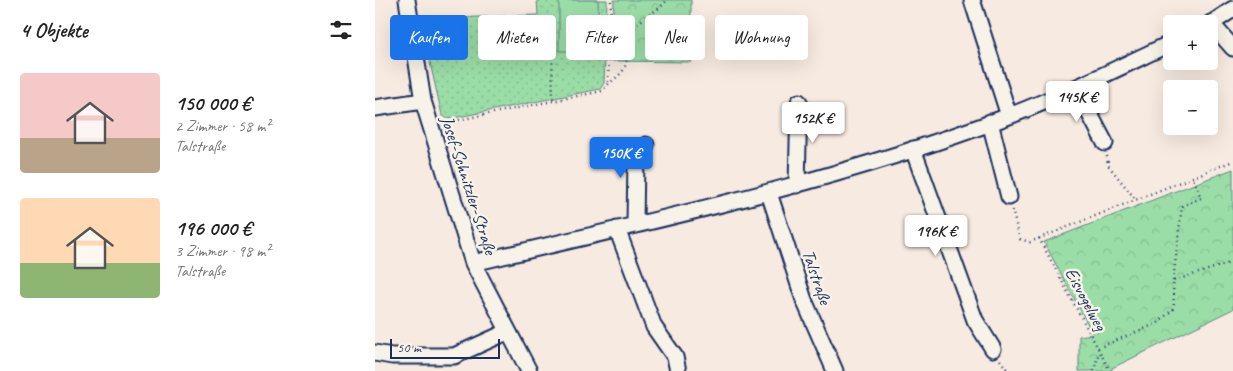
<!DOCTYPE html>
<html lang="de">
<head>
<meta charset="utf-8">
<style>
  :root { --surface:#fff; --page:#f6f6f6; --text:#222; --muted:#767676; --accent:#1a73e8 }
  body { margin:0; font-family:Caveat,sans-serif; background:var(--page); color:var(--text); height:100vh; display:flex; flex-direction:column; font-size:19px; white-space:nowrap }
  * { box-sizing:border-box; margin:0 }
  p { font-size:16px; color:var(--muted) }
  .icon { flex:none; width:28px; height:28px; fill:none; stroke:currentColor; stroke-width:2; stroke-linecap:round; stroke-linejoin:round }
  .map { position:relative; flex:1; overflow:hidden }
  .side { display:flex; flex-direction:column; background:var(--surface); width:375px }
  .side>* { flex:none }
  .banner { position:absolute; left:15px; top:15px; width:475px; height:45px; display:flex; gap:10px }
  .fabs { position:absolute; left:788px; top:15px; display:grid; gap:10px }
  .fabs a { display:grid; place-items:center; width:55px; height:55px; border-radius:5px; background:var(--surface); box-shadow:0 5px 20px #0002; font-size:25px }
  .scale { position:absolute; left:15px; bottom:12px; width:110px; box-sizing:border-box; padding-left:5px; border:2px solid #1b2f5e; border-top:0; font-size:14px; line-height:18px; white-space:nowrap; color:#1b2f5e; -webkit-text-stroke:4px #f7f3e8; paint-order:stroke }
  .price { position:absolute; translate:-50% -42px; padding:0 11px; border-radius:5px; background:#fff; color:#222; font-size:16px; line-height:32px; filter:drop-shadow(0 1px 2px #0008) }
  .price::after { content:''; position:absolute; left:50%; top:30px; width:15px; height:11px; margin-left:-8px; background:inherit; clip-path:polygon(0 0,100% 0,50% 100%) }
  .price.on { background:var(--accent); color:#fff }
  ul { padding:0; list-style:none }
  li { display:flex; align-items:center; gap:15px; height:125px; padding:0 20px }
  li span { display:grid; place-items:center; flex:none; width:140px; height:100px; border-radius:5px; color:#555 }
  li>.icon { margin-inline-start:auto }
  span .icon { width:60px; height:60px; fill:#fffc; stroke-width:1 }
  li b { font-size:21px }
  h2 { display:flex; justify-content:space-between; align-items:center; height:60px; padding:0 20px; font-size:21px }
  .pill { padding:0 18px; border-radius:5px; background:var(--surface); box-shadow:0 5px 20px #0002; font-size:18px; line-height:45px }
  .pill.on { background:var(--accent); color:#fff }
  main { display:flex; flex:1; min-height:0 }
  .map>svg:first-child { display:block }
</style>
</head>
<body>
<main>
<section class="side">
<h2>4 Objekte<svg class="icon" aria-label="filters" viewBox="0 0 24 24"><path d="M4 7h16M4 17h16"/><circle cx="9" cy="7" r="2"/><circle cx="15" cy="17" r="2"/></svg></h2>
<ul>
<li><span style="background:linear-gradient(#f6c9c9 65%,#b9a48a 0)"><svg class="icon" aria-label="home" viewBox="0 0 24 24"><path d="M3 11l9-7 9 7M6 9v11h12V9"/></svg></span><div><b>150 000 €</b><p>2 Zimmer · 58 m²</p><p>Talstraße</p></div></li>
<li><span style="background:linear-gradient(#ffd9b3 65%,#8fb573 0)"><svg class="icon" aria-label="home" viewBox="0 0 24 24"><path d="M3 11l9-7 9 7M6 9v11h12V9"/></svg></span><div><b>196 000 €</b><p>3 Zimmer · 98 m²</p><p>Talstraße</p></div></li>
</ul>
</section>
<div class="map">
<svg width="858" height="371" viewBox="0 0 858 371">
  <defs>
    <pattern id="grass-dots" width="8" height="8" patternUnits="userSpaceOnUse" patternTransform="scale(1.25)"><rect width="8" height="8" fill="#9bdda7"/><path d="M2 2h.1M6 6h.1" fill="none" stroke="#85be92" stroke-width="1.8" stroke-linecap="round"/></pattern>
    <pattern id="forest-crowns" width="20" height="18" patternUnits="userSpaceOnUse" patternTransform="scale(1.25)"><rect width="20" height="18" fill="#9bdda7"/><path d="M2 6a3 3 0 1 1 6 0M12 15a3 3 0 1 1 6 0" fill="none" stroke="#85be92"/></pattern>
  </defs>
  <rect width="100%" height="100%" fill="#f7eae0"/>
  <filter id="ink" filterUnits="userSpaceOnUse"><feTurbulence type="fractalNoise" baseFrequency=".02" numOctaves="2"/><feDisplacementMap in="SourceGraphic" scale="10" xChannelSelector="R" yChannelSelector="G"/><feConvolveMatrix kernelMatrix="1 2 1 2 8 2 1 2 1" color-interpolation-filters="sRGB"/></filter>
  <g filter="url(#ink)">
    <path fill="url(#grass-dots)" stroke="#5b8682" d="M162,0h70l-3,83 -4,6 -152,30 -6,-4 -22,-96 118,-4z"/>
    <path fill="url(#forest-crowns)" stroke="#5b8682" d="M239,0h77v62l-79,-1z
      M858,169v140l-121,59v3h-33v-35l14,-2 -49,-92z"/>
    <path fill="#9bdda7" stroke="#5b8682" d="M184,0h39l1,51h-40z"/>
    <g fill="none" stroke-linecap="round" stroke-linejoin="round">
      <defs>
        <path id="street" d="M32,0l16,101 50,162 56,108
          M597,0l37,116
          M836,23l22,25
          M834,25l24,-16
          M701,88l29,55
          M0,108l48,-7
          M615,122l19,75
          M538,149l62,171 18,29
          M422,185l2,-83
          M394,193l35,107 31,71
          M260,224l1,-64 10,-15
          M242,229l37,98 21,30 3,14
          M98,263c180,-42 363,-81 536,-147 56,-21 109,-48 162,-73
          M0,353l17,3h62l53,-24"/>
      </defs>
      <use href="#street" stroke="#1b2f5e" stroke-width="19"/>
      <path stroke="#1b2f5e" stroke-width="2.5" stroke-dasharray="1 4" stroke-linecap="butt" d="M174,38l3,8 1,55
        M233,82l3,-82
        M69,123l158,-32c6,-8 14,-12 20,-19 8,-12 5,-29 11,-41 8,-16 25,-18 34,-31
        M732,156l1,9 28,35
        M637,210l8,29 10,3 203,-81
        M664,238l71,133
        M798,281l9,-75 19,-8 -8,-20
        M723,348l60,-25 16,-15 -1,-27 60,-19
        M625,360l8,11
        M719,371l5,-19"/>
      <use href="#street" stroke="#f7f3e8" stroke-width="15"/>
    </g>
  </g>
  <g text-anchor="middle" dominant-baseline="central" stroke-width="5" stroke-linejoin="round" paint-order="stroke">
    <g font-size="18" fill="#1b2f5e" stroke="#f7f3e8">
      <text transform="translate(94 185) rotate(72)">Josef-Schnitzler-Straße</text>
      <text transform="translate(442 277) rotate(71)">Talstraße</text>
      <text transform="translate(711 299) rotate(62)">Eisvogelweg</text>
    </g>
  </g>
</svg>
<div class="fabs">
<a>+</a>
<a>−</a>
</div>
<div class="scale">50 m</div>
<b class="price" style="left:702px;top:123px">145K €</b>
<b class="price" style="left:438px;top:144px">152K €</b>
<b class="price on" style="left:246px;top:179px">150K €</b>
<b class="price" style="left:561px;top:257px">196K €</b>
<div class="banner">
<a class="pill on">Kaufen</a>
<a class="pill">Mieten</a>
<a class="pill">Filter</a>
<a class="pill">Neu</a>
<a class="pill">Wohnung</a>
</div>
</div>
</main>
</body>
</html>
